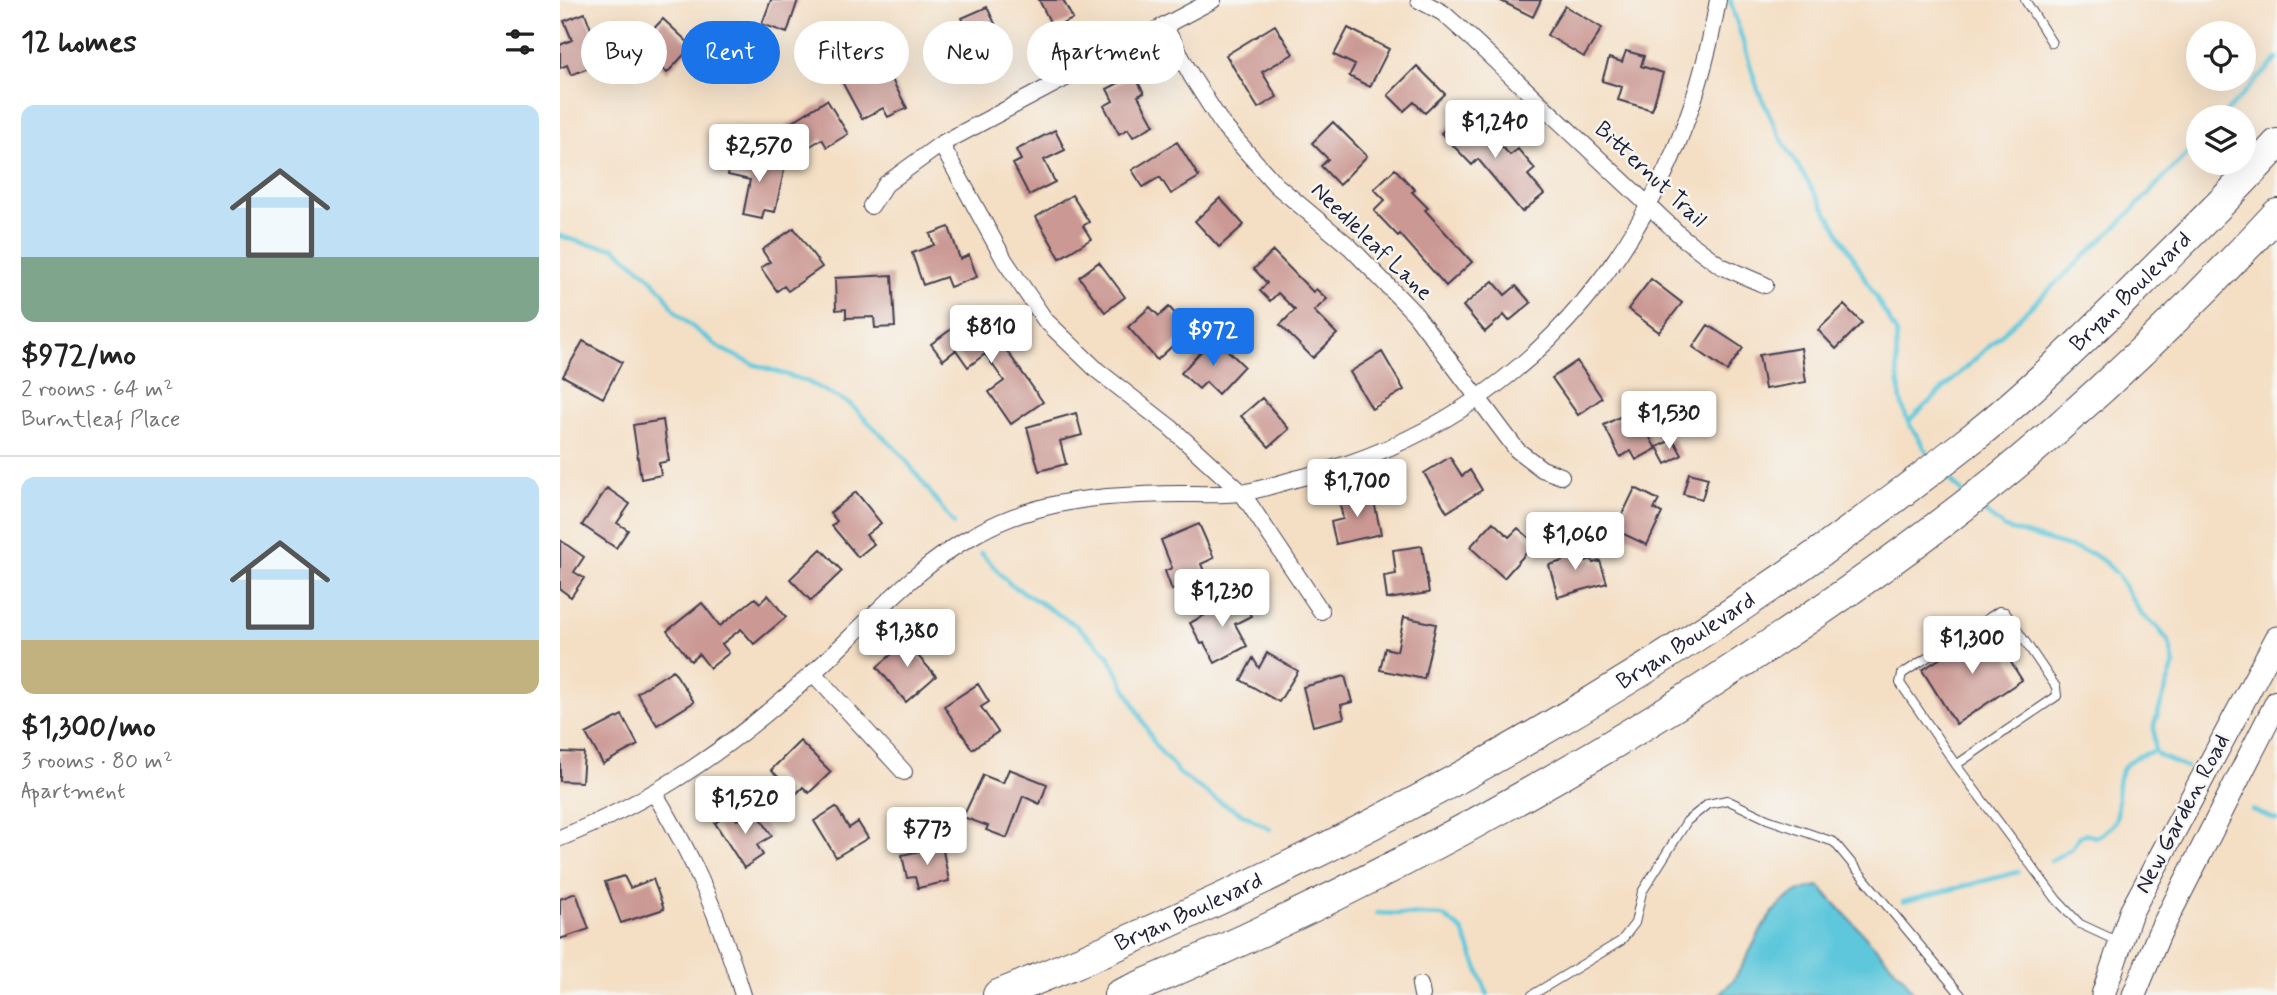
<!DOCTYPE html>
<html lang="en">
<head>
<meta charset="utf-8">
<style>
  :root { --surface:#fff; --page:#f6f6f6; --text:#222; --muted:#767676; --line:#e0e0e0; --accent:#1a73e8 }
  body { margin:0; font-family:Mynerve,sans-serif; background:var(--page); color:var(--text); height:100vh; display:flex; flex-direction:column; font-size:26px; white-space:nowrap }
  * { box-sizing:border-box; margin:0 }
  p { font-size:23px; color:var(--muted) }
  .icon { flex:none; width:38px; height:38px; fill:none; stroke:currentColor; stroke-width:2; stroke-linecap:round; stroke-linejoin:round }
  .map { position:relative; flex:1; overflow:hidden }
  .sheet { display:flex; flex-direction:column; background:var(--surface); width:560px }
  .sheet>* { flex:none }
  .top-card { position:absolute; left:21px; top:21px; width:665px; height:63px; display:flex; gap:14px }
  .fabs { position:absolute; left:1626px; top:21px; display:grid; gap:14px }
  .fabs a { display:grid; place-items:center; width:70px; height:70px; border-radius:50%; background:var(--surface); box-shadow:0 7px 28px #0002; font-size:35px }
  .price { position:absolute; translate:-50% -60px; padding:0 16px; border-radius:7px; background:#fff; color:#222; font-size:23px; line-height:46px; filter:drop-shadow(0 2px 4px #0008) }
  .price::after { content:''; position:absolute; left:50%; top:42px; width:21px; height:16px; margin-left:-10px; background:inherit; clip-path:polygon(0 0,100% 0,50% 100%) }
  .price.selected { background:var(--accent); color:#fff }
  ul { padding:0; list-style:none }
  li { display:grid; align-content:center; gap:14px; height:371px; padding:0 21px }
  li+li { border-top:2px solid var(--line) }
  li span { display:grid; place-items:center; height:217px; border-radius:14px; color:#555 }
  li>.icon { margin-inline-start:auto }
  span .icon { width:126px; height:126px; fill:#fffc; stroke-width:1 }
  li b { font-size:30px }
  h2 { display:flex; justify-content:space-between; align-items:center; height:84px; padding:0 21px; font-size:30px }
  .pill { padding:0 24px; border-radius:32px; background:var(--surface); box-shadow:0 7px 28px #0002; font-size:24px; line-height:63px }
  .pill.selected { background:var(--accent); color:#fff }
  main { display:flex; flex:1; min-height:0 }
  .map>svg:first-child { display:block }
</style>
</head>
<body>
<main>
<section class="sheet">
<h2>12 homes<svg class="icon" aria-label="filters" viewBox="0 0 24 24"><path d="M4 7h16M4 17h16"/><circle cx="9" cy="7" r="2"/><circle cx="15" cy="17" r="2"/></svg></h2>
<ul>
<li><span style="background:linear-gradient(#bfe0f5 70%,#7fa58c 0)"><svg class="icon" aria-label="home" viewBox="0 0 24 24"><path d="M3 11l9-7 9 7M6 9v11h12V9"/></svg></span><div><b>$972/mo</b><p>2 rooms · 64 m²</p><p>Burntleaf Place</p></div></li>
<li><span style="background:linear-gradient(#bfe0f5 75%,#c2b280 0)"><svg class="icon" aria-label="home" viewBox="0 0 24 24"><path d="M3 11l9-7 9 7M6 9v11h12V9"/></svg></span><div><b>$1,300/mo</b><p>3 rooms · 80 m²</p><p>Apartment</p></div></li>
</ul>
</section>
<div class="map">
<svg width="1717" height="995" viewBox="0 0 1717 995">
  <rect width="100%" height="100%" fill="#f6f6f2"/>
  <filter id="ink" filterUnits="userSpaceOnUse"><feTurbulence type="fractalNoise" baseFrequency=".0143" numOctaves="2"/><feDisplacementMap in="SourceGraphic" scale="14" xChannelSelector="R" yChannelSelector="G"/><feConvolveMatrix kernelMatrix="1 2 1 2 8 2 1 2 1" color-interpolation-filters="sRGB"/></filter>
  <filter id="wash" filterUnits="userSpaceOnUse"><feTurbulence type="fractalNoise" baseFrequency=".00686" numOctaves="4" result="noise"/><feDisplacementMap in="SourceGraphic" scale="28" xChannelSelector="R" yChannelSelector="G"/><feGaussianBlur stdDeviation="1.57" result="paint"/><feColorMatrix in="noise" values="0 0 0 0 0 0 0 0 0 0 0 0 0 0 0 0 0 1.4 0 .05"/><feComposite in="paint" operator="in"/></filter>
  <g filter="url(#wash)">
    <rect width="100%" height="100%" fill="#f4dfc5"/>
    <path fill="#5fc7db" stroke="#40748b" stroke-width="2" d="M1259,886l85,92 11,17h-196c5,-5 11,-11 15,-16 25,-35 32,-86 85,-93z"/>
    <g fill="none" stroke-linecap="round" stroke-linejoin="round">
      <path stroke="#5fc7db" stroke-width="4.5" d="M1170,0l28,90 21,45 55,89 62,108 1,36 4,33 7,21 23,36
        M1661,117l56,-58
        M0,236l27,8 28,4 34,28 14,16 13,20 14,13 31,24 32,15 53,17 44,23 52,51 52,69
        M1348,422l214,-201 76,-79
        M1383,473l21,21
        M1418,507l27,21 88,26 13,9 12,12 23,39 16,13 12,15 5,22 -20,61 1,26
        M421,553l29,31 67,42 30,27 49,93 23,27 36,26 55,30
        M1595,751l3,4 28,12
        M1692,810l25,10
        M1491,861l21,-13 8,-12 5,-2 11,3c39,-18 10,-47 29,-71 7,-9 20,-12 30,-15
        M1343,902l115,-30
        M817,913l66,3 20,15 25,64"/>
    </g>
    <g id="blocks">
      <path fill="#cb9893" d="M211,0h27l-11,33 -25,-9z
        M479,0h24l10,19 -20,9z
        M939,0h42l-8,17z
        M1005,6l37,22 -18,29 -37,-22z
        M427,7l22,46 -18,9 -5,-9 -30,14 -13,-28 24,-12 -5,-9z
        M25,13l15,40 -13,5 4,9 -20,8 -4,-10 -7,3v-23l12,-5 -8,-19z
        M103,19l29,27 -25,27 -30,-27z
        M715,25l18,29 -31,18 15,25 -19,11 -32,-53z
        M788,28l41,21 -19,38 -21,-11 6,-11 -21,-10z
        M172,36l4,12 17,-4 6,21 -39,11 -10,-33z
        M1066,51l18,5 -3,10 22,7 -11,37 -34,-10 4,-13 -20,-6 7,-23 13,4z
        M321,59l26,49 -19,9 -5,-9 -21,11 -21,-39z
        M857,66l28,28 -20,19 -11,-11 -10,9 -16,-16z
        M574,75l10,18 -6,3 16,29 -21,12 -5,-8 -9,5 -15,-28 9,-5 -6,-12z
        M267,100l21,34 -21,13 -5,-8 -22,13 -16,-25z
        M906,110l44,45 8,-6 17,20 -7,6 16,19 -22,18 -44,-53 -6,6 -31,-32z
        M773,122l34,34 -28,29 -18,-19 7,-7 -16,-16z
        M495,130l10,20 -21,10 11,22 -26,13 -16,-31 8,-4 -5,-10z
        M617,142l22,35 -28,17 -11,-17 -17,10 -11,-17z
        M172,155l53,11 -10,46 -11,-2 -2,9 -19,-4 7,-35 -22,-5z
        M835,169l20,21 -3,2 16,16 -3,2 47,52 -26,24 -46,-52 -2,2 -24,-25 11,-11 -11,-11z
        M512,195l17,27 -6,4 8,13 -31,19 -24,-41z
        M660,198l24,27 -25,22 -24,-26z
        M389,227l11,32 9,-4 8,22 -27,10 -4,-10 -23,8 -11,-32 22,-8 -4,-11z
        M234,228l28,39 -34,24 -4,-5 -7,5 -16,-23 9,-6 -8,-12z
        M713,251l40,41 3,-3 11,10 -13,12 23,23 -24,24 -33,-33 15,-15 -17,-17 -8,8 -10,-10 7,-8 -13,-14z
        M539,262l26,35 -20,15 -26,-35z
        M332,275l3,52 -20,1 -1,-11 -28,1v-9l-10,1 -1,-32z
        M1091,279l31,24 -23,29 -31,-23z
        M933,281l12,14 11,-9 15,17 -22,18 -5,-6 -19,17 -22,-26z
        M1284,305l18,18 -26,26 -18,-19z
        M590,307l9,9 10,-9 21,23 -33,30 -29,-33z
        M408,317l5,7 10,-7 60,85 -32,22 -22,-32 15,-11 -19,-27 -17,13 -12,-17 -13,10 -12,-16z
        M1148,325l35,23 -16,23 -34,-24z
        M23,341l39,21 -19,36 -40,-22z
        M648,344l7,6 6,-6 23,22 -26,28 -12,-12 -7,7 -18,-16z
        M1241,348l5,34 -41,7 -6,-34z
        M822,352l22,38 -32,19 -22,-37z
        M1017,361l25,37 -24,17 -26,-37z
        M702,398l27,31 -20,18 -28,-31z
        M1075,409l21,40 -20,11 -5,-9 -11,6 -16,-32z
        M516,413l6,22 -22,6 6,23 -27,7 -12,-44z
        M103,420l6,41 -10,2 2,12 -20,4 -8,-54z
        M1113,439l9,16 -16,9 -9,-17z
        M890,457l12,19 8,-6 12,20 -35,22 -23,-39z
        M1129,473l19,5 -6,21 -19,-5z
        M47,488l23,16 -13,19 11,7 -12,18 -34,-23z
        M1075,488l24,12 -5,9 8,4 -15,32 -32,-15z
        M296,492l25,31 -15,12 8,9 -16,13 -26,-31 5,-5 -7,-8z
        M812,492l9,42 -45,10 -5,-22 12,-3 -4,-20z
        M933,522l16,15 9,-9 17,15 -31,35 -34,-31z
        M639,524l15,34 -13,6 5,12 -34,14 -7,-19 7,-3 -11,-28z
        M0,540l24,17 -10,15 10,6 -13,19 -11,-8z
        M1015,540l7,22 10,-3 1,4 7,-2 7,22 -49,14 -9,-32 14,-4 -5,-16z
        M862,546l7,47 -42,6 -3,-23 12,-2 -3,-24z
        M261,549l21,22 -31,30 -21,-22z
        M208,595l18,22 -32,27 -13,-15 -19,15 7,9 -19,15 -11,-14 -8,7 -24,-30 35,-28 18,23 35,-28 5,5z
        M680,596l11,20 -16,8 12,22 -32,17 -11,-20 -3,1 -11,-21z
        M844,617l32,7 -12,55 -44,-9 5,-22 12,3z
        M1423,631l4,6 6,-3 29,46 -66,44 -34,-54z
        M355,634l12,14 -9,8 18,20 -30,26 -29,-35z
        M707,653l31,18 -19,31 -38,-22 12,-22 6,10z
        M113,670l21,32 -37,23 -20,-32z
        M785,676l7,26 -11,3 3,13 -31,8 -10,-39z
        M418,684l11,18 -8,5 17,25 -26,17 -28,-43z
        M62,715l16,30 -35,19 -17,-30z
        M240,741l31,31 -22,21 -6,-6 -7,7 -25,-24z
        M0,752l24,1 -2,29 -22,-1z
        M449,769l38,15 -7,20 -17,-8 -16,42 -21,-8 2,-4 -25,-9 20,-42 20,8z
        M276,807l13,21 9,-6 10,16 -32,19 -22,-36z
        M195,809l17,27 -15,9 6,10 -19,13 -29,-45 17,-11 5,8z
        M382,846l7,35 -31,7 -3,-11 -8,1 -5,-23z
        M64,876l6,12 23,-9 11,30 -43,14 -16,-41z
        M16,893l13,36 -29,10v-40z"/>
    </g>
  </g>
  <g filter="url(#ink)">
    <use href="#blocks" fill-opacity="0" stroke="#423e50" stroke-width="2"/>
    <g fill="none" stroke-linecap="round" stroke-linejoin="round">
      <defs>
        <path id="lane" d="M1465,0l27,43
          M1396,765l101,-69 -1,-9 -51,-75 -6,-1 -97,63 -2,9 56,82 101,135 23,24 39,18
          M972,995l89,-54 14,-18 7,-31 45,-71 21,-17 19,-4 40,19 67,23 127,153"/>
        <path id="street" d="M859,0l24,13 28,25 212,200 38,28 44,19
          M604,25l28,52 30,47 54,61 74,62 65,67 102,136 25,19 19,7
          M381,144l64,117 40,59 53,51 72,56 72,66 79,118
          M311,206l15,-22 55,-40 272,-144
          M253,673l91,99
          M95,794c41,67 65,126 88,201
          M0,838c100,-40 176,-95 255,-167 52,-47 100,-105 163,-138 63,-35 130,-38 201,-39 20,0 41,1 61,-1 22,-3 45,-12 67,-17 229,-60 372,-247 411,-476
          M860,985l2,10"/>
        <path id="secondary" d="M1543,995l28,-83 146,-274
          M1574,995l25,-61 118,-232"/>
        <g id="highway">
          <path id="s1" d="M438,995c350,-140 681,-324 977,-559 59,-47 112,-100 166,-153 46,-46 92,-90 136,-139"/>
          <path d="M559,995c222,-94 434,-207 635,-340 102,-67 203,-139 295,-219 80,-70 156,-144 228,-222"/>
        </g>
      </defs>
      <use href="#lane" stroke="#423e50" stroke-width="10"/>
      <use href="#street" stroke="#423e50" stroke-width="18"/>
      <use href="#secondary" stroke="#423e50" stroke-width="25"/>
      <use href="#highway" stroke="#423e50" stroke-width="32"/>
      <use href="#lane" stroke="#fff" stroke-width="8"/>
      <use href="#street" stroke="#fff" stroke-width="16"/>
      <use href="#secondary" stroke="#fff" stroke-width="23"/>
      <use href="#highway" stroke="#fff" stroke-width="30"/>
    </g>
  </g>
  <g text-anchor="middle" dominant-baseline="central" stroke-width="5" stroke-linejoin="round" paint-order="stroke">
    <g font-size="23" fill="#22223b" stroke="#f6f6f2">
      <text transform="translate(1090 175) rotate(43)">Bitternut Trail</text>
      <text transform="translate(811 242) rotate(44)">Needleleaf Lane</text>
      <text stroke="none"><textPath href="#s1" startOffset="1342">Bryan Boulevard</textPath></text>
      <text stroke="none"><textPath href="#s1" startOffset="775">Bryan Boulevard</textPath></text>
      <text transform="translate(1623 814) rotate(-62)">New Garden Road</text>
      <text stroke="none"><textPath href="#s1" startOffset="208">Bryan Boulevard</textPath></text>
    </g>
  </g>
</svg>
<div class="fabs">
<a><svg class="icon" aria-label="locate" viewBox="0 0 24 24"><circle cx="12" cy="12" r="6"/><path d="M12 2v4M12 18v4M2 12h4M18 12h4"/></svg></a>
<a><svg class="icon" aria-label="layers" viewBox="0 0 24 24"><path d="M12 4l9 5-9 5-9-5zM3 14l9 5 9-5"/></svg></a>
</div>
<b class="price" style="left:935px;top:160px">$1,240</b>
<b class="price" style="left:199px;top:184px">$2,570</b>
<b class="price" style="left:431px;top:365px">$810</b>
<b class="price selected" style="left:653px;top:368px">$972</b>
<b class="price" style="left:1109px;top:451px">$1,530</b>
<b class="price" style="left:797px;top:519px">$1,700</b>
<b class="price" style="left:1015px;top:572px">$1,060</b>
<b class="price" style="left:662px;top:629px">$1,230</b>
<b class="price" style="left:347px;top:669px">$1,380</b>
<b class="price" style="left:1412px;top:676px">$1,300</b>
<b class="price" style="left:185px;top:836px">$1,520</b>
<b class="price" style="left:367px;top:867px">$773</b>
<div class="top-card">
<a class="pill">Buy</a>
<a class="pill selected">Rent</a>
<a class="pill">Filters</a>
<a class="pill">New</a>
<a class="pill">Apartment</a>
</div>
</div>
</main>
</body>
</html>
